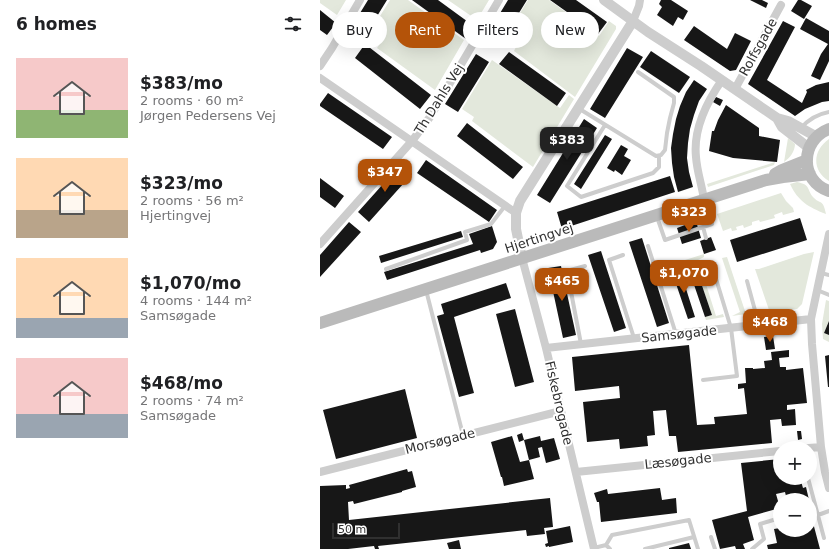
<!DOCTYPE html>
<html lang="en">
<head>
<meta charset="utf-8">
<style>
  :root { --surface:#fff; --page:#f2f2f2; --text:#202124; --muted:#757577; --accent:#b45309 }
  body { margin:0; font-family:"DejaVu Sans",sans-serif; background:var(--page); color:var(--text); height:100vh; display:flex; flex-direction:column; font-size:15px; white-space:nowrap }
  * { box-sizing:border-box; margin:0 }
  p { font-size:13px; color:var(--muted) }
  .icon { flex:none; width:22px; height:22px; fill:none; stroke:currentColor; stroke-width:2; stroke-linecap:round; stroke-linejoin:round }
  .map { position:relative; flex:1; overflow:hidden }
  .drawer { display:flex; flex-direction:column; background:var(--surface); width:320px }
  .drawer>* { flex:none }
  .top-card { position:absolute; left:12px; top:12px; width:380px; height:36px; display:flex; gap:8px }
  .controls { position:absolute; left:453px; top:441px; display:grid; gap:8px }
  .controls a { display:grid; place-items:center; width:44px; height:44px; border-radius:50%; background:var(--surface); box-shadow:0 4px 16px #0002; font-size:20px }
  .scale { position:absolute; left:12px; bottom:10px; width:68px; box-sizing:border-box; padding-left:4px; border:2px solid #303030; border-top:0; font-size:11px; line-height:14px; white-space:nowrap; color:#303030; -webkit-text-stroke:3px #fff; paint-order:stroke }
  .price { position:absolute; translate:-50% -34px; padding:0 9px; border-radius:8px; background:var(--accent); color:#fff; font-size:13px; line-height:26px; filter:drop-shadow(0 1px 2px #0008) }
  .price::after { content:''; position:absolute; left:50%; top:24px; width:12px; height:9px; margin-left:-6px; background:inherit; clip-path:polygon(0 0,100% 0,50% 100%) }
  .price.current { background:#222; color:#fff }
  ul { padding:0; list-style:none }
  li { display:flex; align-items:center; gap:12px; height:100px; padding:0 16px }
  li span { display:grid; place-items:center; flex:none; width:112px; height:80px; border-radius:0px; color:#555 }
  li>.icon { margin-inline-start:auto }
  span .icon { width:48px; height:48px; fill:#fffc; stroke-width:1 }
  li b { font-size:17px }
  h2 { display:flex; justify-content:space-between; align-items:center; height:48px; padding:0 16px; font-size:17px }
  .chip { padding:0 14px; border-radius:18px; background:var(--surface); box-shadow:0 4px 16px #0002; font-size:14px; line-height:36px }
  .chip.current { background:var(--accent); color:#fff }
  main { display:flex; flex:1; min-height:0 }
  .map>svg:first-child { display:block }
</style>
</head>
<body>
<main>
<section class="drawer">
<h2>6 homes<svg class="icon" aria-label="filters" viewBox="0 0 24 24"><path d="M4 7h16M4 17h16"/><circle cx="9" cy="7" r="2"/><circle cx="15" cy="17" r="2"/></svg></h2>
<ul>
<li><span style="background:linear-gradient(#f6c9c9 65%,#8fb573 0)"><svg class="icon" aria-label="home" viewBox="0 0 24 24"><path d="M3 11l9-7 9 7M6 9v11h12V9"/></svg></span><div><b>$383/mo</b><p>2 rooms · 60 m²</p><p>Jørgen Pedersens Vej</p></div></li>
<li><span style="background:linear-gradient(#ffd9b3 65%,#b9a48a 0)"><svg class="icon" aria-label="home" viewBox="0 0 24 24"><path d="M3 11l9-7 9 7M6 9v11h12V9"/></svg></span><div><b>$323/mo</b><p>2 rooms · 56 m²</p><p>Hjertingvej</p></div></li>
<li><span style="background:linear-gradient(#ffd9b3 75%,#9aa5b1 0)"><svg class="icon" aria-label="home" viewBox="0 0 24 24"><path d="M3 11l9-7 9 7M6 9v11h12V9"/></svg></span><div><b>$1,070/mo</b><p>4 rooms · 144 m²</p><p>Samsøgade</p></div></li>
<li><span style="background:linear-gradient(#f6c9c9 70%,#9aa5b1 0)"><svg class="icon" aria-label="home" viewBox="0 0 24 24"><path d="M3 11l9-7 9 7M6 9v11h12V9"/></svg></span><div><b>$468/mo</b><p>2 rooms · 74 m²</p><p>Samsøgade</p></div></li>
</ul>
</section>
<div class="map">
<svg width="509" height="549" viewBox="0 0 509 549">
  <rect width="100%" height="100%" fill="#fff"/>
  <path fill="#e3e8dc" d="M0,0h26l-9,15 -17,-12z
    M70,0h18l56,40 -29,50 -58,-42 2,-3 -12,-8z
    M128,0h41l-12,20z
    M208,0h21l50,36 10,-15 7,5v3l-41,68 -61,-46 2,-4 -12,-8z
    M172,60l68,48 9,-13 5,4 -41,68 -61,-46 2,-4 -12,-8z
    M468,138l7,6c0,7 -5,14 -11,18z
    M509,139v42c-18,-11 -16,-31 0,-42z
    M455,162l-1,3 -66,22 -1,-3z
    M477,182c14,3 9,6 16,15 7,8 10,1 13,17 -18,-7 -28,-13 -36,-30z
    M461,193l5,8 7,7 1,4 -11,3 -1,-3 -8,3 1,3 -15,4 -1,-2 -7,2v3l-8,3 -1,-3 -7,2 1,3 -5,1 -1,-3 -8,3 -6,-17z
    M494,252l-12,52 -5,5 -37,4 9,-3 -14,-41h4l45,-15z
    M384,254v3l-6,3v2l-4,1 -1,-2 -6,2 -2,-3z
    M407,257l19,57 -14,2 8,-4 -18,-54z
    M380,265l16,51 7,-2 1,3 -18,3 -1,-3 7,-2 -17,-49z
    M506,300l3,1v20l-5,12 5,2v7l-6,-3 -1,-15z"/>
  <path fill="#171717" d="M48,0h19l-24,39 -14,-8z
    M92,0h26l37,27 -9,12z
    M188,0h19l-26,42 -13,-9z
    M230,0h26l31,22 -9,12z
    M341,0h10l17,11 -5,9 -5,-3 -5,9 -16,-11 5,-8 -3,-3z
    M430,0h12l6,3 -2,5z
    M478,0h3l11,6 -8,13 -13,-8z
    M0,10l16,13 -9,12 -7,-5z
    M486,18l23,13v30l-9,19 -9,-4 10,-22 7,-10 -28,-15z
    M463,21l12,6 -28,53 35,23 5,-11 -1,-2 10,-5 13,-3v19l-7,1 -17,7 -10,7 -47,-32z
    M374,26l33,23 8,-16 16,8 -15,29 -6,1 -46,-31z
    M45,44l66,51 -11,14 -65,-51z
    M307,48l16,9 -38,61 -15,-9z
    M331,51l39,26 -11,16 -39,-26z
    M189,52l57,41 -9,13 -58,-42z
    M156,54l13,8 -31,50 -13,-8z
    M374,80l13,9 -8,12 -5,14 -4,14 -2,14 -1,15 2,14 4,15 -15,5 -4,-15 -2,-14 -1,-15 2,-14 3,-15 4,-13 6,-14z
    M8,93l64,44 -9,12 -63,-43v-2z
    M396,97l7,3 -3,6 -7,-4z
    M406,105l33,23v8l21,4 -3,22 -44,-4 -24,-7 3,-20h2l4,-11z
    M264,119l13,9 -47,75 -13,-8z
    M147,123l56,44 -10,12 -56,-43z
    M285,135l7,4 -31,50 -7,-5z
    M301,145l7,4 -4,7 7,4 -9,15 -7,-5 -1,2 -7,-4z
    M106,160l71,50 -8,12 -72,-49z
    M81,164l11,10 -43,48 -11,-10z
    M350,176l5,16 -113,37 -5,-17z
    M0,178l24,18 -9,12 -15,-11z
    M480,218l7,22 -70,22 -7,-22z
    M376,221l5,17 -19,6 -5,-16z
    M29,222l12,10 -41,45v-22z
    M172,226l5,16 -4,7 -12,4 -1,-3 -93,30 -3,-8 89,-28 -4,-10z
    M141,231l2,6 -82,26 -2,-7z
    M391,237l5,13 -12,4 -4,-13z
    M322,238l27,85 -12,4 -28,-85z
    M281,251l25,77 -12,4 -26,-77z
    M241,266l15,69 -13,3 -15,-70z
    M376,268l16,47 -7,2 -16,-47z
    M360,270l15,47 -7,2 -16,-47z
    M186,283l5,15 -57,19 20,76 -15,4 -22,-81 7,-2 -3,-10z
    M195,309l19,73 -19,5 -19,-73z
    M509,321v14l-5,-2z
    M453,336l2,13 -9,1 -2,-13z
    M369,345l8,80 18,-1 -1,-7 33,-3 -3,-26 -6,1v-5l8,-1 -1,-15h8v1l12,-1 -1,-7 8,-1 -1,-8 18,-2v7l-10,1 1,9h6v3l17,-2 4,35 -20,2v5l8,-1 1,16 -14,1 -1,-7 -11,1 2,23 -94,9 -2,-16h-7l-3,-26 -13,1 2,24 -8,1 1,10 -28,3 -1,-10 -32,3 -4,-40 37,-4 -1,-12 -44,5 -3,-34z
    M509,355v32h-1l-3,-31z
    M85,389l12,49 -81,21 -13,-49z
    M477,431h4l1,8 -4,1z
    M202,433l2,7 16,-4 1,5 13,-3 6,21 -14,4 -4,-16 -4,1 2,9 -11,3 5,19 -30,7 -2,-9h-1l-10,-35 21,-6 8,26 9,-2 -5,-20 -5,2 -2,-7z
    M460,459v19h20l3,10 3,-1 3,13h-22l-2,-8 -9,2 4,14 -32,9 6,23 -11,4 2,5h-9l-1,-3 -15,3 -8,-29 35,-9 -6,-48z
    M87,469l1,3 4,-1 4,16 -14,4v1l-48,12 -1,-3 -5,1 1,18 201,-22 3,29 -9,1 1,6 -18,2 -1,-6 -148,16 1,3h-4l-1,-3 -26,3h-28v-63l26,-1v4l4,-1 -1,-3z
    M340,488l2,12 14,-2 1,15 -76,9 -2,-20h-2l-3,-9 13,-4 1,5z
    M490,507l3,12h-1l8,30h-52l-1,-4 10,-2 -3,-14 6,-1v2h30z
    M250,526l3,16 -24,5v-1l-3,1 -1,-3 3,-1 -2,-12z
    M139,540l2,9h-12l-2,-6z
    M369,543l2,6h-22v-1z"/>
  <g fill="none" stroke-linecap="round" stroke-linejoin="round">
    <path stroke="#cdcdcd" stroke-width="4" d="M258,108l78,48 5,-1 4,-5 2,-17 3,-15 4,-15v-6l-36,-25
      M285,125l-38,61 14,11 72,-24 6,-6v-11
      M481,128c7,-8 17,-14 28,-16
      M337,217l8,23 47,-16 -8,-23
      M383,227l3,11
      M328,246l28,88
      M303,255l-14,5 25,78
      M66,269l81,-29 -2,-8 26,-8 14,-18
      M501,273l8,2
      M427,281l12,44
      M106,290l37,145
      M497,290l12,5
      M261,344l-14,-73 18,-5
      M383,380l34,-4 -6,-48 -18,-59
      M488,478l16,60
      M498,515l11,-4
      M391,537l4,12
      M286,545l4,4
      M274,548l12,-3 6,-10 77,-15 9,29
      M325,549l49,-12
      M432,549l12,-10 -4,-15 20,-6"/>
    <path stroke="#cdcdcd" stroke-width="8" d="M313,21l6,-15 1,-6
      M0,66l12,-18 28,-48
      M0,78l196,135
      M415,89l46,-84
      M384,200c-2,-15 -7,-28 -8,-43 -3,-28 10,-54 26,-77
      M509,234l-18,85 1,25 9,103 4,25 4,16
      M0,244l92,-103 18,-24 69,-117
      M202,258l24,90 48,201
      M226,348l265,-29
      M489,448l12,-1
      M0,472l241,-61
      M256,472l204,-21"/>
    <path stroke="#cdcdcd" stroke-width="10" d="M284,0l44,32 53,34 76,52 11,3 29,16
      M457,118l5,9 27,21
      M202,258l-6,-29v-16l4,-12 113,-180"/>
    <path stroke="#bababa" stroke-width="12" d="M509,129c-29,11 -30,52 0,62
      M455,174l7,-4 25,-10
      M0,323l446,-143 17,-3 27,-3"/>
  </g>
  <g text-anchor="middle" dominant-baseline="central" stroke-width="4" stroke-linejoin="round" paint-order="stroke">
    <g font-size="13" fill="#303030" stroke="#fff">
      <text transform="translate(438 47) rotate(-61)">Rolfsgade</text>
      <text transform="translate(119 99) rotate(-58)">Th Dahls Vej</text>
      <text transform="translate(219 238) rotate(-18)">Hjertingvej</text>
      <text transform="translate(359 334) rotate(-6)">Samsøgade</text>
      <text transform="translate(239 403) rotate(77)">Fiskebrogade</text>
      <text transform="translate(120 441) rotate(-14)">Morsøgade</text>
      <text transform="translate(358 461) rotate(-6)">Læsøgade</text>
    </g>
  </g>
</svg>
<div class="controls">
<a>+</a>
<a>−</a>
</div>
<div class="scale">50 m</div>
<b class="price current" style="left:247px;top:161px">$383</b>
<b class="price" style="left:65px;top:193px">$347</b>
<b class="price" style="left:369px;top:233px">$323</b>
<b class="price" style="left:364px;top:294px">$1,070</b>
<b class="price" style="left:242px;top:302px">$465</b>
<b class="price" style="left:450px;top:343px">$468</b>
<div class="top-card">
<a class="chip">Buy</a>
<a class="chip current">Rent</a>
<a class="chip">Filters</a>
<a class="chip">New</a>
</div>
</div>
</main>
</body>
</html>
